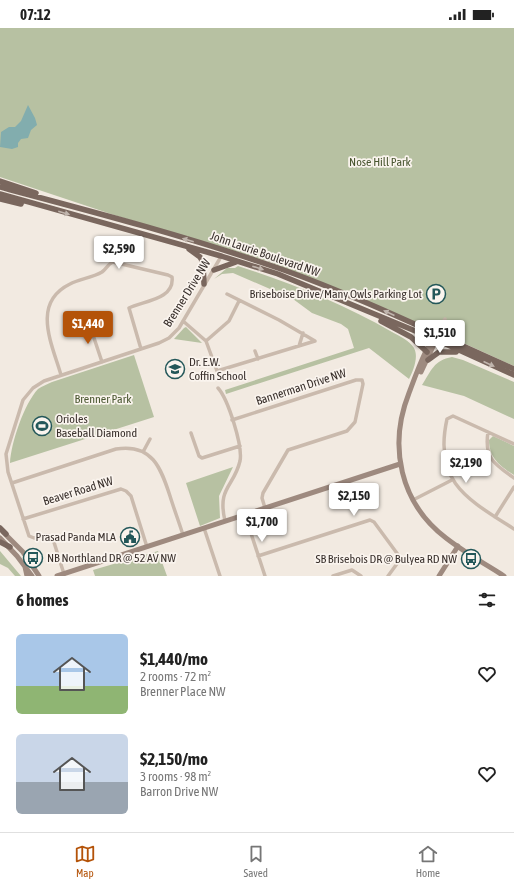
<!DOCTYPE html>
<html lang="en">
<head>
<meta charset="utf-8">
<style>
  :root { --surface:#fff; --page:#f6f6f6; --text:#222; --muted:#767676; --line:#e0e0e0; --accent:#b45309 }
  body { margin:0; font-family:"Asap Condensed",sans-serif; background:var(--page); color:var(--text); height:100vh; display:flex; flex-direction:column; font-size:15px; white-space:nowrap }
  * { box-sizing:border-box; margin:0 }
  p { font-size:13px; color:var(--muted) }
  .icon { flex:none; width:22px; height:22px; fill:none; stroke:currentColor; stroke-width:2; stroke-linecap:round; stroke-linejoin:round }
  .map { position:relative; height:548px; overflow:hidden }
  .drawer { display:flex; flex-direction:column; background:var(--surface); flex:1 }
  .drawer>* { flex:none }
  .price { position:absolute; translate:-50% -34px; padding:0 9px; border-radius:4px; background:#fff; color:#222; font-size:13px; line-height:26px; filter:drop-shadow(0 1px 2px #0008) }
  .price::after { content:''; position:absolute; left:50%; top:24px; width:12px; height:9px; margin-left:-6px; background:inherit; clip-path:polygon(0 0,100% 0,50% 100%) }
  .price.on { background:var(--accent); color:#fff }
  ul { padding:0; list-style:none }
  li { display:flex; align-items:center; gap:12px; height:100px; padding:0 16px }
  li span { display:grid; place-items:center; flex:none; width:112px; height:80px; border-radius:6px; color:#555 }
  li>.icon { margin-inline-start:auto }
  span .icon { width:48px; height:48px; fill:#fffc; stroke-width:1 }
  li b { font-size:17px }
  h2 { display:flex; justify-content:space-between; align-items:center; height:48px; padding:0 16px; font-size:17px }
  .status { display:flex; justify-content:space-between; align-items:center; height:28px; padding:0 20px; background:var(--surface); direction:ltr }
  .status svg { height:11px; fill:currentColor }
  .tab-bar { display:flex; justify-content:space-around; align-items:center; height:56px; border-top:1px solid var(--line); background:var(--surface); font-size:11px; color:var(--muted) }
  .tab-bar a { display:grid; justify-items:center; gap:2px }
  .tab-bar .on { color:var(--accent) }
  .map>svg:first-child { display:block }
</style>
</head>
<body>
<div class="status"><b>07:12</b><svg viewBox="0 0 49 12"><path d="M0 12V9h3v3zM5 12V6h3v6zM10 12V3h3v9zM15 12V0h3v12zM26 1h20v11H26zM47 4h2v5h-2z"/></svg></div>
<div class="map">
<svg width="514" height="548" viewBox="0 0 514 548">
  <rect width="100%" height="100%" fill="#f2eae1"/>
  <path fill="#b7c1a2" d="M0,0h514v338l-55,-25 -189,-79 -156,-47 -114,-38z
    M238,238c53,17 106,38 154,66 7,4 17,8 22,16 5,9 -1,23 -5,31l-40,-31 -143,46 -1,-4 129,-42 -6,-19 -7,-5 -29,-11 -19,-14 -60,-26 -11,1 -8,5 13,-11h8z
    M186,299l16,16 -28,-4 10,-11z
    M134,327l20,62 -144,46c1,-20 14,-59 28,-74 4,-3 10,-5 14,-7z
    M452,329l11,3 51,22v37l-50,-23 -42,-11c9,-14 12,-25 30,-28z
    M493,408l21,10v29c-14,-9 -25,-17 -25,-35z
    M233,439l-14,29 1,22 -20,8 -14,-43z
    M0,523l21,25h-6l-7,-8 -8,-4z
    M158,523l9,25h-72l-2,-6z"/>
  <path fill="#82adae" d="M28,77l7,13 2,7 -6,5 -3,8 -7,1 -3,4v4l-6,2 -12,-2 1,-15 8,-5h6l6,-6z"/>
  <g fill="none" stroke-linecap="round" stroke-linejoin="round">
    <path stroke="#cabaad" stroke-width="3.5" d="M183,293l23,20 11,30 98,-30 -36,-21 -52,-26
      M89,295l13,39
      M436,306l9,-15
      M206,313l23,-20 10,-20
      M299,318l4,-13
      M255,323l3,8
      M61,347c-9,-31 -30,-72 9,-91 9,-5 22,-6 32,-12 4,-3 6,-8 11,-10l55,13 4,2c3,23 -30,24 -43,31l12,41
      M218,360c10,11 25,58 22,73 -6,26 -23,26 -15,60
      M232,392l124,-40h6l1,4 -8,38 -8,9 -59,19 -25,43 -1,5 3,10
      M488,404c-4,26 6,32 26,46
      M191,405l8,23 3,2 38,-12
      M514,416l-61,-28 -6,3c-14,63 20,80 67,110
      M143,424l7,-13
      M12,455l104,-34c36,-6 45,19 54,47 4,13 9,26 13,39
      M413,472l39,-20
      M245,487l20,61
      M495,489l19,-30
      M23,491l98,-30 5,2 5,5 16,51
      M204,500l16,48
      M258,528l112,-36 4,2 25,34v5l-11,15
      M64,546l-12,-38 -6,-1 -12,3 -5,-2 -21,-64 -2,-18 17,-54 10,-12 11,-7 115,-38 10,-5 10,-10 43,-73
      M333,548l19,-6 9,6"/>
    <path stroke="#9e8a7f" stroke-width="5" d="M435,308c-9,9 -21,44 -26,57 -21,53 -9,110 37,145 18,14 39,26 58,38
      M421,344l16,-34
      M3,504l20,20 16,24
      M0,510l17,18 15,20
      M25,539l2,9
      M57,548l343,-112
      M439,548l19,-30"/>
    <path stroke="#7a675e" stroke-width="5.5" d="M0,153l36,12
      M0,159c94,25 189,50 281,82 79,28 156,66 233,100
      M0,166l221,62 57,18 159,66 77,35
      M0,171l21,5
      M189,221l11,8 3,5 1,22
      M214,242l22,-8
      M381,293l30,16 16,15
      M428,332l11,-8h17
      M0,500l6,6
      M0,514l10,5"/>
  </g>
  <defs><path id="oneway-solid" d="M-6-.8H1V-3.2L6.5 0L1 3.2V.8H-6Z"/></defs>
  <g fill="#c0b5ad">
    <use href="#oneway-solid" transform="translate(64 185) rotate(16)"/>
    <use href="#oneway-solid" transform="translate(188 212) rotate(-164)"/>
    <use href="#oneway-solid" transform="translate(258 240) rotate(18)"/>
    <use href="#oneway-solid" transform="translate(389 285) rotate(-156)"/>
    <use href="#oneway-solid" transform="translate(489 336) rotate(24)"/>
  </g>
  <defs>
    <symbol id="parking-ring" viewBox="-11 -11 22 22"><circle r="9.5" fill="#faf4ee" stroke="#235759" stroke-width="1.5"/><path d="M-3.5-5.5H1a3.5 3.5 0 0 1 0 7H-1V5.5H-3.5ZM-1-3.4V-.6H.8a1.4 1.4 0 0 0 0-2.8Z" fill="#235759"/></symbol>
    <symbol id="school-ring" viewBox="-11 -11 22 22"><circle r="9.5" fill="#faf4ee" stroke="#235759" stroke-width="1.5"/><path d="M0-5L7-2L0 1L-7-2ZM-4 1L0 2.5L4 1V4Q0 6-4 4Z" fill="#235759"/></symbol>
    <symbol id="stadium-ring" viewBox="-11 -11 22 22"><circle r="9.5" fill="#faf4ee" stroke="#235759" stroke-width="1.5"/><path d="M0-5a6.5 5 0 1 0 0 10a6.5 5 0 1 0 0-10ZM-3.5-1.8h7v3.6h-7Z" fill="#235759"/></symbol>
    <symbol id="civic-ring" viewBox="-11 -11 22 22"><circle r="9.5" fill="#faf4ee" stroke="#235759" stroke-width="1.5"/><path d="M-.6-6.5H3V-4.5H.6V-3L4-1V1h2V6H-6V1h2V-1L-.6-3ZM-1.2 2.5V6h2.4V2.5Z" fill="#235759"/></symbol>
    <symbol id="bus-ring" viewBox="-11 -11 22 22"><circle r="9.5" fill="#faf4ee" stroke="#235759" stroke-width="1.5"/><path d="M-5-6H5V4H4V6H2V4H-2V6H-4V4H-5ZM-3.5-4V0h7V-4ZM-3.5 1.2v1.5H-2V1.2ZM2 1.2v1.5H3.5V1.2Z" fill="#235759"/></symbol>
  </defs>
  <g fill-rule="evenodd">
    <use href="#parking-ring" x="425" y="255" width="22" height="22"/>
    <use href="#school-ring" x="164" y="330" width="22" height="22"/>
    <use href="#stadium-ring" x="31" y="387" width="22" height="22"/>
    <use href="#civic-ring" x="119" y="498" width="22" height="22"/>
    <use href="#bus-ring" x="22" y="519" width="22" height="22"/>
    <use href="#bus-ring" x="460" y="520" width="22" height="22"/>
  </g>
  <g text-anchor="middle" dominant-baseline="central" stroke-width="3.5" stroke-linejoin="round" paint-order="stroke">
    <g font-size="12" fill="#495630" stroke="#faf4ee">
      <text x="380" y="134">Nose Hill Park</text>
      <text x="103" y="371">Brenner Park</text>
    </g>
    <g font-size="12" fill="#39302c" stroke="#faf4ee">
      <text transform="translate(265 226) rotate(19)">John Laurie Boulevard NW</text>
      <text transform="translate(187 265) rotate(-58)">Brenner Drive NW</text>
      <text transform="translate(301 359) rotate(-18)">Bannerman Drive NW</text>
      <text transform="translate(78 463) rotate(-17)">Beaver Road NW</text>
    </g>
    <g font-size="12" fill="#39302c" stroke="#faf4ee" text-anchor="end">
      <text x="422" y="266">Briseboise Drive/Many Owls Parking Lot</text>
      <text x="189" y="334" text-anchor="start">Dr. E.W.<tspan x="189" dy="14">Coffin School</tspan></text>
      <text x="56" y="391" text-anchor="start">Orioles<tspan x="56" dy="14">Baseball Diamond</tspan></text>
      <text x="116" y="509">Prasad Panda MLA</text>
      <text x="47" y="530" text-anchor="start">NB Northland DR @ 52 AV NW</text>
      <text x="457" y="531">SB Brisebois DR @ Bulyea RD NW</text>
    </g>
  </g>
</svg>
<b class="price" style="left:119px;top:242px">$2,590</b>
<b class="price on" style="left:88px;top:317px">$1,440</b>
<b class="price" style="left:440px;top:326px">$1,510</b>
<b class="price" style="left:466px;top:456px">$2,190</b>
<b class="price" style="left:354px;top:489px">$2,150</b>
<b class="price" style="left:262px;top:515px">$1,700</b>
</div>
<section class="drawer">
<h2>6 homes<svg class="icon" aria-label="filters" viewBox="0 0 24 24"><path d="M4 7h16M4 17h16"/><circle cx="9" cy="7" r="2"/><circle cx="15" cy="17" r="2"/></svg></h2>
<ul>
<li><span style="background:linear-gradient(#a9c7e8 65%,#8fb573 0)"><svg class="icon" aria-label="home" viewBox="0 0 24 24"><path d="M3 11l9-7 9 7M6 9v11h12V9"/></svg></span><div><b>$1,440/mo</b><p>2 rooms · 72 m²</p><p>Brenner Place NW</p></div><svg class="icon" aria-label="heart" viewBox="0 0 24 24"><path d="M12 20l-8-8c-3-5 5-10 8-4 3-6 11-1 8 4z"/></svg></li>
<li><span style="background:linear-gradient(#c9d6e8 60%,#9aa5b1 0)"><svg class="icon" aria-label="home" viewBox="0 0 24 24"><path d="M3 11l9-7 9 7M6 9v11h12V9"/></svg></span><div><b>$2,150/mo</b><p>3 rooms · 98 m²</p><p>Barron Drive NW</p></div><svg class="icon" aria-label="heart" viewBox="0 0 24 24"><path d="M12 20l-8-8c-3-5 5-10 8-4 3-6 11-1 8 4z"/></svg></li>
</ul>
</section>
<nav class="tab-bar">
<a class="on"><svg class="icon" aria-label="map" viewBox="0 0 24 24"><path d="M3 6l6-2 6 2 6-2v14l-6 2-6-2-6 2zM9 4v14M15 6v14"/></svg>Map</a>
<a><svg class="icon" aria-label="saved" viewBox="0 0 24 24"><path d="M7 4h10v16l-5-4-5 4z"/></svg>Saved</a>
<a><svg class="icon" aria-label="home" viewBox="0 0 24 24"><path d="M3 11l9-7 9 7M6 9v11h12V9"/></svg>Home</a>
</nav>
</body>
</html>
